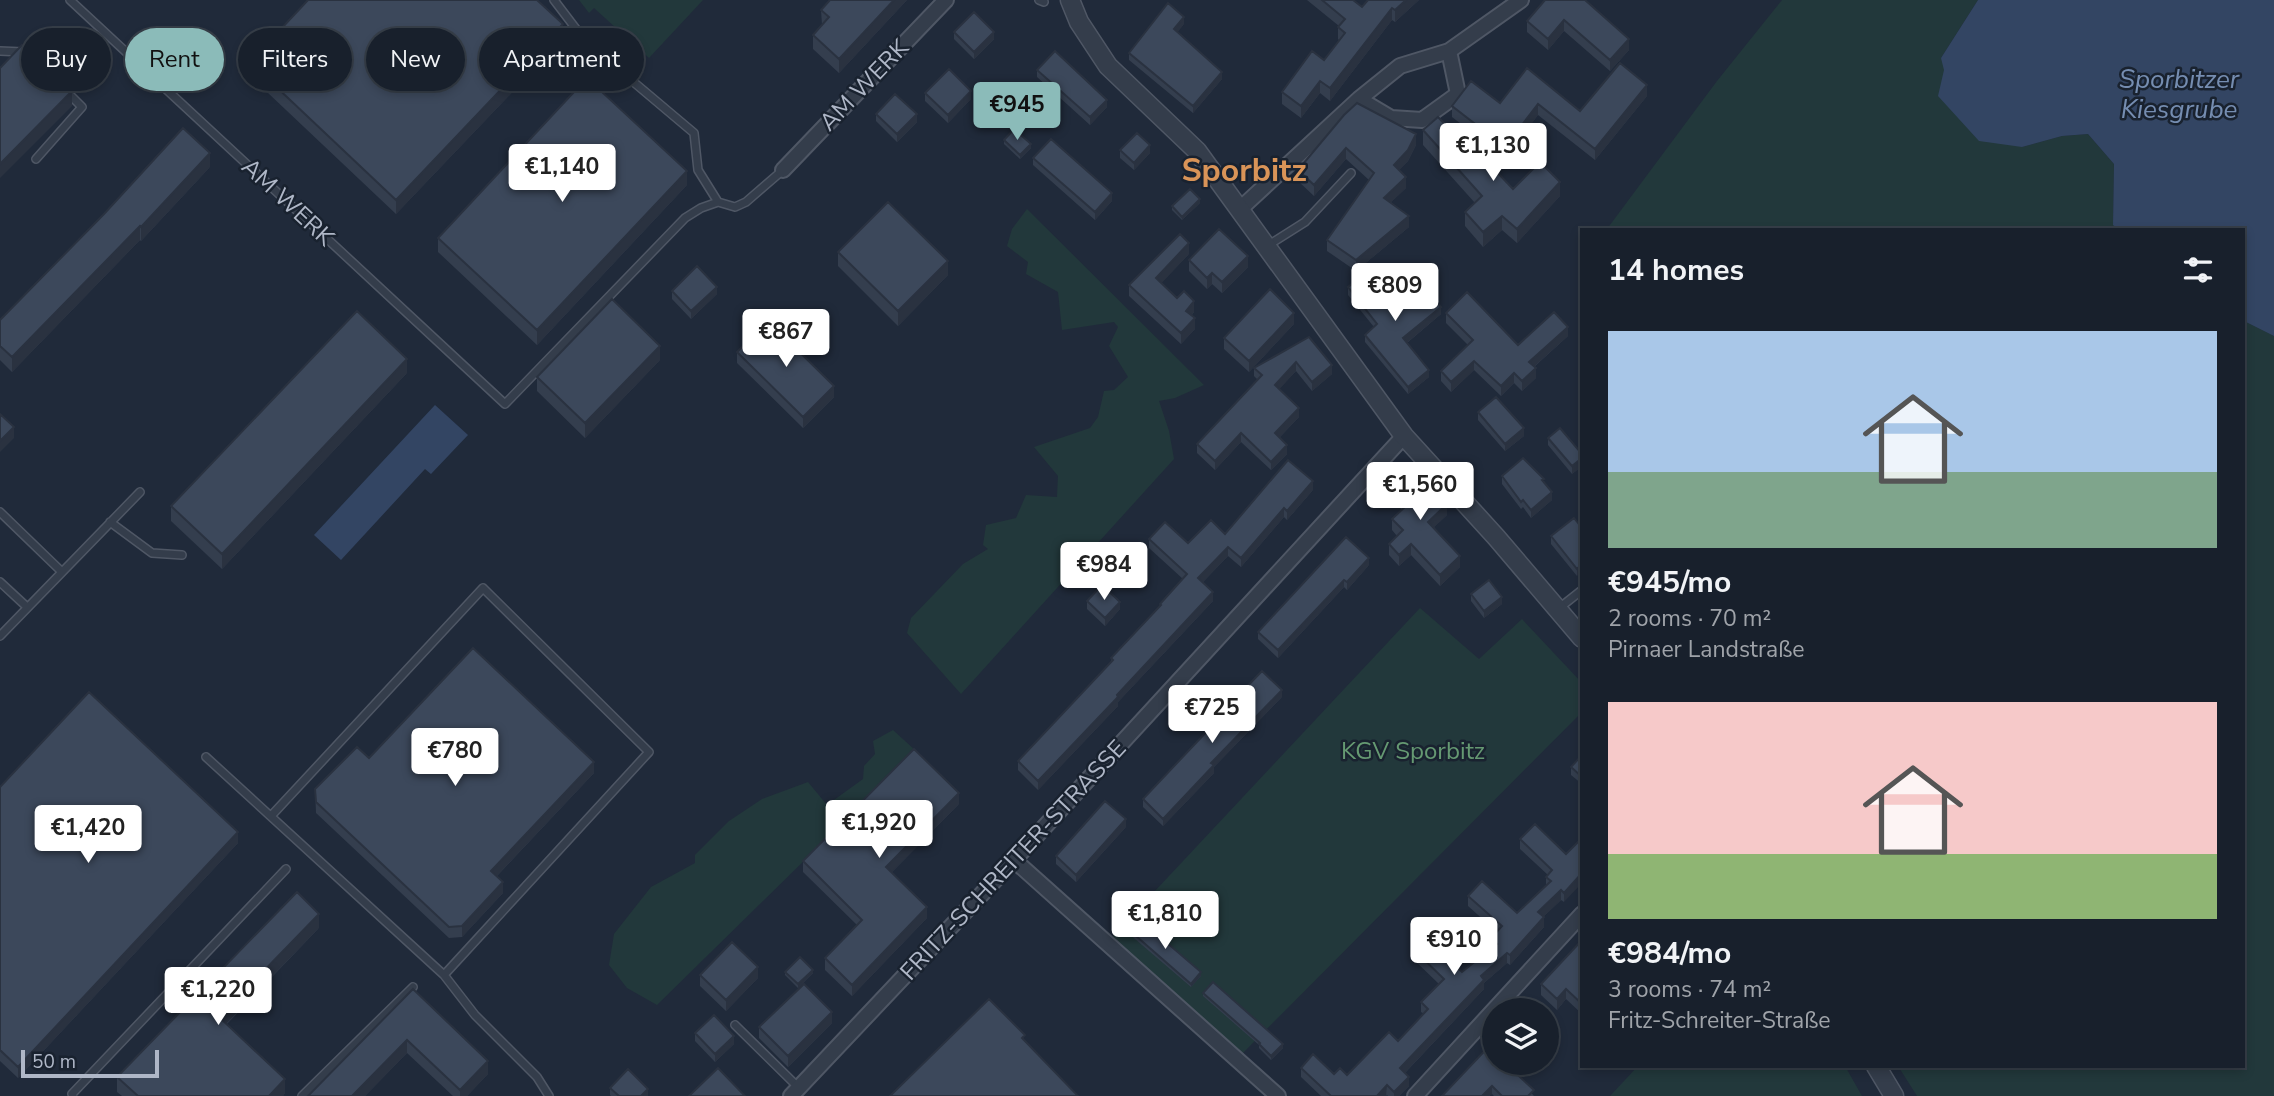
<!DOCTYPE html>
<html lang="en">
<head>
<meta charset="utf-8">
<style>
  :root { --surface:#18202c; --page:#252d38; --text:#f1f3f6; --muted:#9fa3a9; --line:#363e48; --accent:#8bbbb9 }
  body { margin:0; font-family:"Nunito Sans",sans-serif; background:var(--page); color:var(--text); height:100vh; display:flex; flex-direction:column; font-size:26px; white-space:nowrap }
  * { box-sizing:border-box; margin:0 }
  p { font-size:23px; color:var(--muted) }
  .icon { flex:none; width:38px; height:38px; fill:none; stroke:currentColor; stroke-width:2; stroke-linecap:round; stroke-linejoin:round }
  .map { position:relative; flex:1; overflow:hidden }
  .drawer { position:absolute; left:1580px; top:228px; width:665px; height:840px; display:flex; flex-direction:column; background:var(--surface); border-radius:0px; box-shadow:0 4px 10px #0003,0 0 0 2px var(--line) }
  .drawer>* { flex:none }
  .guide { position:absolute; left:21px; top:28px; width:665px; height:63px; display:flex; gap:14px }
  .tools { position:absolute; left:1482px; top:998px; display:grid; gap:14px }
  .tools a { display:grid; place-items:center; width:77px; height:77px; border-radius:50%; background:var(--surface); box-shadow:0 4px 10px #0003,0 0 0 2px var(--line); font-size:35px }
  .scale { position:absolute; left:21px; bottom:18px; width:138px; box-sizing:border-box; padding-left:7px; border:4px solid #afb7c7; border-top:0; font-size:19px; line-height:24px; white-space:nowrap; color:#afb7c7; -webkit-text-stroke:5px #19222f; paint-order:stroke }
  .price { position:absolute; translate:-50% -60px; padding:0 16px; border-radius:7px; background:#fff; color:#222; font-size:23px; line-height:46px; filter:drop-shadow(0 2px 4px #0008) }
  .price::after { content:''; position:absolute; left:50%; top:42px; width:21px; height:16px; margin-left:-10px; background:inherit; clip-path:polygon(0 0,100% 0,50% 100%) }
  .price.selected { background:var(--accent); color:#111 }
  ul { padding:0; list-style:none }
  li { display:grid; align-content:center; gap:14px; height:371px; padding:0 28px }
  li span { display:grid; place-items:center; height:217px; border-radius:0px; color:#555 }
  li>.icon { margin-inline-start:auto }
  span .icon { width:126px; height:126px; fill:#fffc; stroke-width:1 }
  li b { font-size:30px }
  h2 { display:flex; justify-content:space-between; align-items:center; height:84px; padding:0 28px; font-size:30px }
  .tag { padding:0 24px; border-radius:32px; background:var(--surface); box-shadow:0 4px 10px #0003,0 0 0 2px var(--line); font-size:24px; line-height:63px }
  .tag.selected { background:var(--accent); color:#111 }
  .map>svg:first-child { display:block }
</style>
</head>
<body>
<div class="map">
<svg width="2274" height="1096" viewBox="0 0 2274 1096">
  <rect width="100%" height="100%" fill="#202a3a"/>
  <path fill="#22383b" d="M579,0h124l-54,58 -55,-50 -5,5z
    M1782,0h196l-37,58 81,89 40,-11 26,-2 26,30 -1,60 5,5h-511l110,-148z
    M1027,209l177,176 -29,13 -16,3 10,30 5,28 -213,235 -54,-61 4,-15 52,-54 25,-15 -5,-4 3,-20 30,-7 10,-23 31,2 1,-21 -24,-29 56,-19 8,-11 6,-26 10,-1 14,-13 -19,-31 9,-19 -4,-5 -52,8 -4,-38 -32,-18 2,-12 -21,-16 5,-17z
    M2244,321l30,15v760h-357l-19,-30h346z
    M1420,608l59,51 43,-40 60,64v29l-343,345 -129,-118z
    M893,730l23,21 -259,254 -30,-17 -18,-23 5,-31 37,-47 44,-24v-8l34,-34 33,-22 46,-17 19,23 36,-26 1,-13 11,-12 -2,-13z
    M1638,1066h207l17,30h-252z"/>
  <path fill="#334563" d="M1978,0h296v336l-30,-15v-92h-126l-5,-4 1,-61 -26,-30 -26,2 -40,11 -43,-6 -41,-45 6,-26 -3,-12z
    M435,405l33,30 -37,39 -6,-5 -84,91 -27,-25z"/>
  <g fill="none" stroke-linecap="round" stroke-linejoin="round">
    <defs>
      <path id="service" d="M70,0l435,404 180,-186 16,-10 17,-6 17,5 11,-5 37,-32
        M554,0l32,42 108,91 4,37 20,32
        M1039,0l5,2
        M0,51l23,1
        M36,159l46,-52 -16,-16
        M1267,246l38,-24 46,-49
        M0,512l61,59
        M110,522l42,31 30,2
        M0,582l27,25
        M1558,609l24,-19
        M0,636l140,-144
        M206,757l238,218 31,40 62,62 12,19
        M271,816l212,-228 166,164 -205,223
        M735,1025l63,62
        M73,1096l-1,-2 214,-225
        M302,1096l111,-109"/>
      <path id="minor" d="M1359,99l32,19 31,2 36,-26 -9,-43
        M783,170l163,-170
        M1239,210l120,-111 41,-33 49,-15 72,-51
        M1014,860l264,236
        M791,1096l223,-236 390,-424
        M1415,1096l167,-182"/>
      <path id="tertiary" d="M1070,0l9,22 29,44 89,85 207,285 92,101 86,101
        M1876,1066l18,30"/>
    </defs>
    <use href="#service" stroke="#4f5765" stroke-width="10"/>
    <use href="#minor" stroke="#4f5765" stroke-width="18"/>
    <use href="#tertiary" stroke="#4f5765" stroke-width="21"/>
    <use href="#service" stroke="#343d4b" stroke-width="7"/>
    <use href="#minor" stroke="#343d4b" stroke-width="14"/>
    <use href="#tertiary" stroke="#343d4b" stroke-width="18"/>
  </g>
  <path fill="#343e4e" d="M907,0l-68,73 -26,-24v-14l9,-10 -1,-15z
    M1307,0h46l9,7 57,-7 -24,22 -3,-2 -62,81 -10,-8 -19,25 -19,-14v-12l42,-32 15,-20 -1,-1v-12l1,-1z
    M1545,0l84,50 -19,21 -46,-40 -16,19 -21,-18v-11z
    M1184,24l-7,8 45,47 -29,34 -64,-53v-7z
    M954,32l40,7 -20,20 -20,-20z
    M563,39l-167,175 -146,-138v-14z
    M1527,68l53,43 67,-15 -52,64 -57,-45 -33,43 -53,-41v-11l48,-3z
    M1037,70l70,37 -17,18 -53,-48z
    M925,93l46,6 -23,24 -23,-22z
    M876,114l41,8 -20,20 -21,-21z
    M1344,115l72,30 -8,16 -9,9 7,18 -15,14 18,25 -53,44 -29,-20v-11l42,-60 -23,-21 -32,37 -16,-15v-11z
    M1423,130l68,43 22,16 47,7 -43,47 -15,-13 -19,17 -18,-21v-14l10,-9 -52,-58z
    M1004,140l27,8 -11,11 -16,-15z
    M1120,150l30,3 -16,17 -14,-12z
    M1033,158l79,43 -17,19 -62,-55z
    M210,167l-69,74 -1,-1 -128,132 -12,-12v-40z
    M687,185l-150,160 -99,-93v-14z
    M1200,203l-18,17 -10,-10v-4z
    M838,252l110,23 -50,51 -60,-60z
    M1189,254l-28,29 16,15 17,14 -2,3 3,14 -14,15 -52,-48v-11z
    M1189,260l59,7 -26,26 -10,-9 -5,5 -18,-18z
    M1348,287l52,18 41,9 -34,29 22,34 -21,17 -43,-52v-7l9,-8 -26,-32z
    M672,291l45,3 -26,25 -19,-20z
    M1446,313l72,32 50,-9 -34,31 2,11 -14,13 -8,-8 -13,13 -27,-26 -23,22 -10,-11v-10l27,-26 -22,-22z
    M1294,324l-45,48 -25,-23v-11z
    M1309,337l23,37 -20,17 -16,-20 -17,18 20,28 -19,20 7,17 -16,16 -30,-28 -26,28 -18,-17v-9l61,-64 -4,-4v-8z
    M737,352l97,45 -31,31 -66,-65z
    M660,360l-75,78 -48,-47v-14z
    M407,373l-185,196 -51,-48v-15z
    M1478,412l46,24 -19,15 -27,-31z
    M1548,438l34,16v12l-10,8 -24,-29z
    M1502,476l42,7 8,17 -21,18 -8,-11 -2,2 -19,-25z
    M1387,483l60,32 -13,12 26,40 -20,19 -29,-31 -12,11 -10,-11v-11l8,-8 -5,-6v-11l10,-9 -15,-16z
    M1313,490l-26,30 -3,-3 -43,50 -13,-11 -25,26 10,19 -95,101v4l-80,84 -20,-20v-9l93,-99v-4l49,-51v-3l23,-25 -34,-31v-9l39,4 37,-9z
    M1582,528l-5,48 -26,-32v-8z
    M1369,565l-22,25 -3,-3 -66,71 -20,-19v-7z
    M1471,594l31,10 -18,14 -13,-17z
    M1087,601l33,8 -15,17 -18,-17z
    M1282,697l-68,70v6l-51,53 -20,-19v-8l67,-71v-3z
    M1582,755v29l-11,-9v-8z
    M369,758l225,15 -97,103 6,17 -41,44 -13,1 -133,-125 -1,-24z
    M0,787l238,56 -220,235 -18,-17z
    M959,804l-68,69 36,45 -75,78 -27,-26v-12l32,-33 -54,-53v-11z
    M1126,827l-50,55 -20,-18v-8z
    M1520,839l46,15 -2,48 -3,-2 -18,17 1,10 -34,38 -3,-2 -23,20v6l-79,84 4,13 -10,10h-11l-1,-1 -1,1h-65l-20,-19v-9l33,6 13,1 51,-34 26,-27 -3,-2v-10l18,-18 -27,-26v-10l50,24 29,-24v-10l6,-6 -29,-26v-10l49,17 29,-28v-8l2,-2 -28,-26z
    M319,928l-92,96 58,69 -2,3h-161l-5,-4v-15z
    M1128,929l73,47 -10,11 -63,-54z
    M1582,940v74l-16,-15 -9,11 -16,-15v-11z
    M785,972l28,1 -15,15 -13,-13z
    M700,975l58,3 -32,33 -26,-25z
    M413,989l75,85 -21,22h-14l-46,-43 -42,43h-57z
    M1203,993l80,55 -12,12 -12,-12v-3l-56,-49z
    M832,1023l-44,44 -29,-29v-11z
    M695,1033l39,11 -19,18 -20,-21z
    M1494,1062h24l-7,7 23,27h-40l-2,-2 -3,2h-47z
    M610,1088l38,8h-37l-1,-1z"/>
  <path fill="#2a3240" d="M894,0h13l-68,73v-14z
    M1406,0h13l-24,22v-12z
    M1392,8v12l-62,81v-13z
    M1184,17v7l-10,13v-8z
    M1564,20v11l-16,19v-11z
    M563,24v15l-167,175v-14z
    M994,32v7l-20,20v-7z
    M1629,39v11l-19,21v-11z
    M1222,72v7l-29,34v-7z
    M1320,81v12l-19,25v-12z
    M1647,85v11l-52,64v-11z
    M72,91v15l-72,72v-14z
    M971,91v8l-23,24v-8z
    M1107,100v7l-17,18v-8z
    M1538,104v11l-33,43v-11z
    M917,114v8l-20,20v-8z
    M1416,134v11l-8,16 -14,15v-11z
    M1031,144v4l-11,11v-4z
    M1150,145v8l-16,17v-7z
    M1346,148v11l-32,37v-11z
    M210,153v14l-69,74v-14z
    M687,171v14l-150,160v-15z
    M1406,177v11l-22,21v-11z
    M1560,182v14l-43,47v-14z
    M1112,193v8l-17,19v-8z
    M1200,199v4l-18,17v-3z
    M1409,216v11l-53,44v-11z
    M1502,216v14l-19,17v-15z
    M140,226v14l-128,132v-15z
    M1189,243v11l-33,35v-11z
    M1248,256v11l-26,26v-11z
    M948,261v14l-50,51v-15z
    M1212,273v11l-5,5v-11z
    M717,287v7l-26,25v-8z
    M1194,301v11l-8,10v-11z
    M1441,307v7l-38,32v-8z
    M1294,313v11l-45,48v-11z
    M1195,318v11l-14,15v-11z
    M1568,327v9l-39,35v-9z
    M660,346v14l-75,78v-15z
    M407,359v14l-185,196v-15z
    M1474,361v9l-23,22v-10z
    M1296,362v9l-21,23v-9z
    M1332,365v9l-20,17v-9z
    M1536,368v10l-14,13v-10z
    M1429,370v7l-21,17v-7z
    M1514,373v10l-13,13v-10z
    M834,386v11l-31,31v-11z
    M1299,408v9l-24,25v-9z
    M14,427v11l-14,14v-11z
    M1524,428v8l-19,15v-7z
    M1241,433v9l-26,28v-9z
    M1287,445v9l-16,16v-8z
    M1582,458v8l-10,8v-8z
    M1313,481v9l-26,30v-9z
    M1552,492v8l-21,18v-8z
    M1447,504v11l-19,18v-11z
    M1284,508v9l-43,50v-9z
    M1411,544v11l-12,11v-11z
    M1228,547v9l-30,31v-9z
    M1460,556v11l-20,19v-11z
    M1369,558v7l-22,25v-8z
    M1582,564v8l-5,4v-7z
    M1344,580v7l-66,71v-8z
    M1213,592v9l-95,101v4l-80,84v-9z
    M1502,597v7l-18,14v-7z
    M1120,602v7l-15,17v-8z
    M1282,690v7l-68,70v6l-51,53v-7l48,-56z
    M594,762v11l-103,109v-11z
    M959,793v11l-73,74v-11z
    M1126,819v8l-50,55v-7z
    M238,832v11l-220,235v-11z
    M1582,873v10l-18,19v-9z
    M503,882v11l-41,44v-11z
    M1561,890v10l-23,22v-10z
    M927,907v11l-75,78v-11z
    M319,914v14l-100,103v-14z
    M1544,917v10l-34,38v-10z
    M1507,953v10l-23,20v6l-84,89v-10l81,-92z
    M758,967v11l-32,33v-11z
    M813,970v3l-15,15v-4z
    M1201,972v4l-10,11v-3z
    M1566,989v10l-9,11v-11z
    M832,1012v11l-44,44v-11z
    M734,1036v8l-19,18v-8z
    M407,1040v13l-42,43h-13z
    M1283,1044v4l-12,12v-4z
    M488,1061v13l-21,22h-7v-6z
    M1511,1062h7l-10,11v-7z
    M1409,1077v9l-10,10h-5v-4z
    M285,1079v14l-2,3h-14z
    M1387,1085l-1,11h-9z
    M1492,1086v8l-3,2h-7z
    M648,1089v7h-7z"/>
  <path fill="#3c485b" stroke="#2a3240" stroke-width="2" d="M308,0h229l26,24 -167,176 -146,-138z
    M830,0h64l-55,59 -26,-24 16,-18 -8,-7z
    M1322,0h31l9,7 6,-7h38l-11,10 -3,-2 -62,80 -10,-7 -19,25 -19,-14 30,-41 12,9 21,-27 -7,-6 7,-8z
    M1545,0h40l44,39 -19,21 -46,-40 -16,19 -21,-18z
    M1168,3l16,14 -10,12 48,43 -29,34 -64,-53z
    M974,12l20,20 -20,20 -20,-20z
    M22,45l50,46 -72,73v-96z
    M1055,51l52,49 -17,17 -53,-47z
    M1620,63l27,22 -52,64 -57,-45 -33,43 -53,-41 19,-25 29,22 27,-35 53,43z
    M949,69l22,22 -23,24 -23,-22z
    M587,78l100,93 -150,159 -99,-92z
    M895,94l22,20 -20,20 -21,-20z
    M1357,103l59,31 -8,16 -14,15 12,12 -22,21 25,18 -53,44 -29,-20 47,-67 -28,-25 -32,37 -16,-15 46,-55z
    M1438,117l53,56 4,-3 18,19 27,-27 20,20 -43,47 -15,-13 -19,16 -18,-20 17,-16 -59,-66z
    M183,128l27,25 -69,74 -1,-1 -128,131 -12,-11v-26l104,-106z
    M1014,129l17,15 -11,11 -16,-15z
    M1137,133l13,12 -16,18 -14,-13z
    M1051,139l61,54 -17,19 -62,-54z
    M1190,189l10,10 -18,18 -10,-11z
    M888,202l60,59 -50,50 -60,-59z
    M1219,229l29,27 -26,26 -10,-9 -5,5 -18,-18z
    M1180,234l9,9 -33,35 21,20 7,-7 10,10 -8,10 9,7 -14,15 -52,-48z
    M697,266l20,21 -26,24 -19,-20z
    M1372,269l28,36 23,-19 18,21 -38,31 26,32 -21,17 -43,-52 12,-11 -29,-37z
    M1270,289l24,24 -45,48 -25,-23z
    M1467,292l51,53 36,-33 14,15 -39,35 7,6 -14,13 -8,-8 -13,13 -27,-25 -23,21 -10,-11 32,-31 -27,-27z
    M612,299l48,47 -75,77 -48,-46z
    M357,311l50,48 -185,195 -51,-48z
    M768,321l66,65 -31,31 -66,-65z
    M1309,337l23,28 -20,17 -16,-20 -21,23 24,23 -24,25 12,12 -16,17 -30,-29 -26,28 -18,-17 65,-69 -8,-7z
    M1496,397l28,31 -19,16 -27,-32z
    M0,414l14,13 -14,14z
    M1560,428l22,26v4l-10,8 -24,-28z
    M1523,458l21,21 -2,1 10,12 -21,18 -8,-10 -2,2 -19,-26z
    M1288,460l25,21 -26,30 -3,-3 -43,50 -13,-11 -30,31 15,14 -96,103 1,2 -80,84 -20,-20 95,-101 -2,-2 50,-53 -1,-1 27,-30 -38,-35 16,-17 23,21 23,-23 14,14z
    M1404,466l20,22 4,-4 19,20 -19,18 32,34 -20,19 -29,-31 -12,11 -10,-11 14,-14 -11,-11 15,-14 -20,-22z
    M1574,518l8,10v36l-5,5 -26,-33z
    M1346,537l23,21 -22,24 -3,-2 -66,70 -20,-18z
    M1489,580l13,17 -18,14 -13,-17z
    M1102,585l18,17 -15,16 -18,-17z
    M473,648l121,114 -103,109 12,11 -41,44 -13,1 -133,-125 -1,-13 42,-42 12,11z
    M1262,671l20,19 -71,73 3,2 -51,54 -20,-20 69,-73 -2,-1z
    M89,692l149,140 -220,235 -18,-17v-263z
    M914,749l45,44 -73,74 41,40 -75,78 -27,-27 37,-38 -59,-59z
    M1582,755v22l-11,-10z
    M1105,801l21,18 -50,56 -20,-19z
    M1535,824l31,30 14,-14 2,2v31l-18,20 -3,-3 -23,22 6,5 -34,38 -3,-2 -26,23 3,4 -84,88 9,9 -15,15 -7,-7 -10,11h-46l-30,-28 12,-14 21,20 6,-6 7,7 42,-43 9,9 30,-32 -7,-7 23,-23 -32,-31 11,-12 39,36 35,-28 -6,-6 11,-12 -34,-30 14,-15 35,32 34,-32 -5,-4 6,-7 -32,-31z
    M297,892l22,22 -100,103 66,62 -16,17h-131l-21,-19z
    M1138,918l63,54 -10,12 -63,-55z
    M1582,940v64l-16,-15 -9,10 -16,-15z
    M732,942l26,25 -32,33 -26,-25z
    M800,957l13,13 -15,14 -13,-12z
    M1213,982l70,62 -12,12 -12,-12 1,-1 -57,-50z
    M804,984l28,28 -44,44 -29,-29z
    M413,989l75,72 -28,29 -53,-50 -55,56h-44z
    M989,999l36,36 -3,3 56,58h-188z
    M714,1015l20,21 -19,18 -20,-21z
    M1494,1041v21h17l-3,4 26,24 -6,6h-26l-10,-10 -10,10h-40z
    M718,1068l27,28h-56z
    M628,1069l20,20 -7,7h-22l-9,-8z"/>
  <g text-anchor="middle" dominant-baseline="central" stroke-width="5" stroke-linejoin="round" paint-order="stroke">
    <g font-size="24" fill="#afb7c7" stroke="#19222f">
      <text transform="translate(864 85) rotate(-46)">AM WERK</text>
      <text transform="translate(288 202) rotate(43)">AM WERK</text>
      <text transform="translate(1013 860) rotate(-47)">FRITZ-SCHREITER-STRASSE</text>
    </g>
    <g font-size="24" fill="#659972" stroke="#19222f">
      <text x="1413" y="751">KGV Sporbitz</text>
    </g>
    <g font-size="26" font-style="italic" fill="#758db1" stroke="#19222f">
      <text x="2179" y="79">Sporbitzer<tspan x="2179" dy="30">Kiesgrube</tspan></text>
    </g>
    <g font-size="32" font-weight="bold" fill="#d99458" stroke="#19222f">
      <text x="1244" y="170">Sporbitz</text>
    </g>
  </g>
</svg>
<div class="tools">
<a><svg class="icon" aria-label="layers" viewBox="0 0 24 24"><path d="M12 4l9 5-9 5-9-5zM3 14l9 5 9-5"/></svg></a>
</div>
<div class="scale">50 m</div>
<b class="price selected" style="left:1017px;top:142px">€945</b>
<b class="price" style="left:1493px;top:183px">€1,130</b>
<b class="price" style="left:562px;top:204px">€1,140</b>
<b class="price" style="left:1395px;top:323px">€809</b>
<b class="price" style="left:786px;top:369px">€867</b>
<b class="price" style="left:1420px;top:522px">€1,560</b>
<b class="price" style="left:1104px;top:602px">€984</b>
<b class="price" style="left:1212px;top:745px">€725</b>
<b class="price" style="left:455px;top:788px">€780</b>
<b class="price" style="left:879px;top:860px">€1,920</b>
<b class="price" style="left:88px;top:865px">€1,420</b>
<b class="price" style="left:1165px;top:951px">€1,810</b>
<b class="price" style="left:1454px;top:977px">€910</b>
<b class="price" style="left:218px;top:1027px">€1,220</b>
<div class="guide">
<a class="tag">Buy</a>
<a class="tag selected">Rent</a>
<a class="tag">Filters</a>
<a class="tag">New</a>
<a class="tag">Apartment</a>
</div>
<section class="drawer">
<h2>14 homes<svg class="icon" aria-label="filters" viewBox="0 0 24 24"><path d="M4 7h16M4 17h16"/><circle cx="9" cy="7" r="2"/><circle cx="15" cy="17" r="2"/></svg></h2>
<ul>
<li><span style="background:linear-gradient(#a9c7e8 65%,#7fa58c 0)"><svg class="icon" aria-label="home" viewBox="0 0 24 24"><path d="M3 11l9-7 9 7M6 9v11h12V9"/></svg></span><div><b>€945/mo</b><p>2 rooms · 70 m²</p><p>Pirnaer Landstraße</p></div></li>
<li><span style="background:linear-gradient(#f6c9c9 70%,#8fb573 0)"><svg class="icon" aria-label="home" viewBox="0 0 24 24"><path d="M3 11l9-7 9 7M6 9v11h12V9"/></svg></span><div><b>€984/mo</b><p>3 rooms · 74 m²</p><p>Fritz-Schreiter-Straße</p></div></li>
</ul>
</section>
</div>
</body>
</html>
